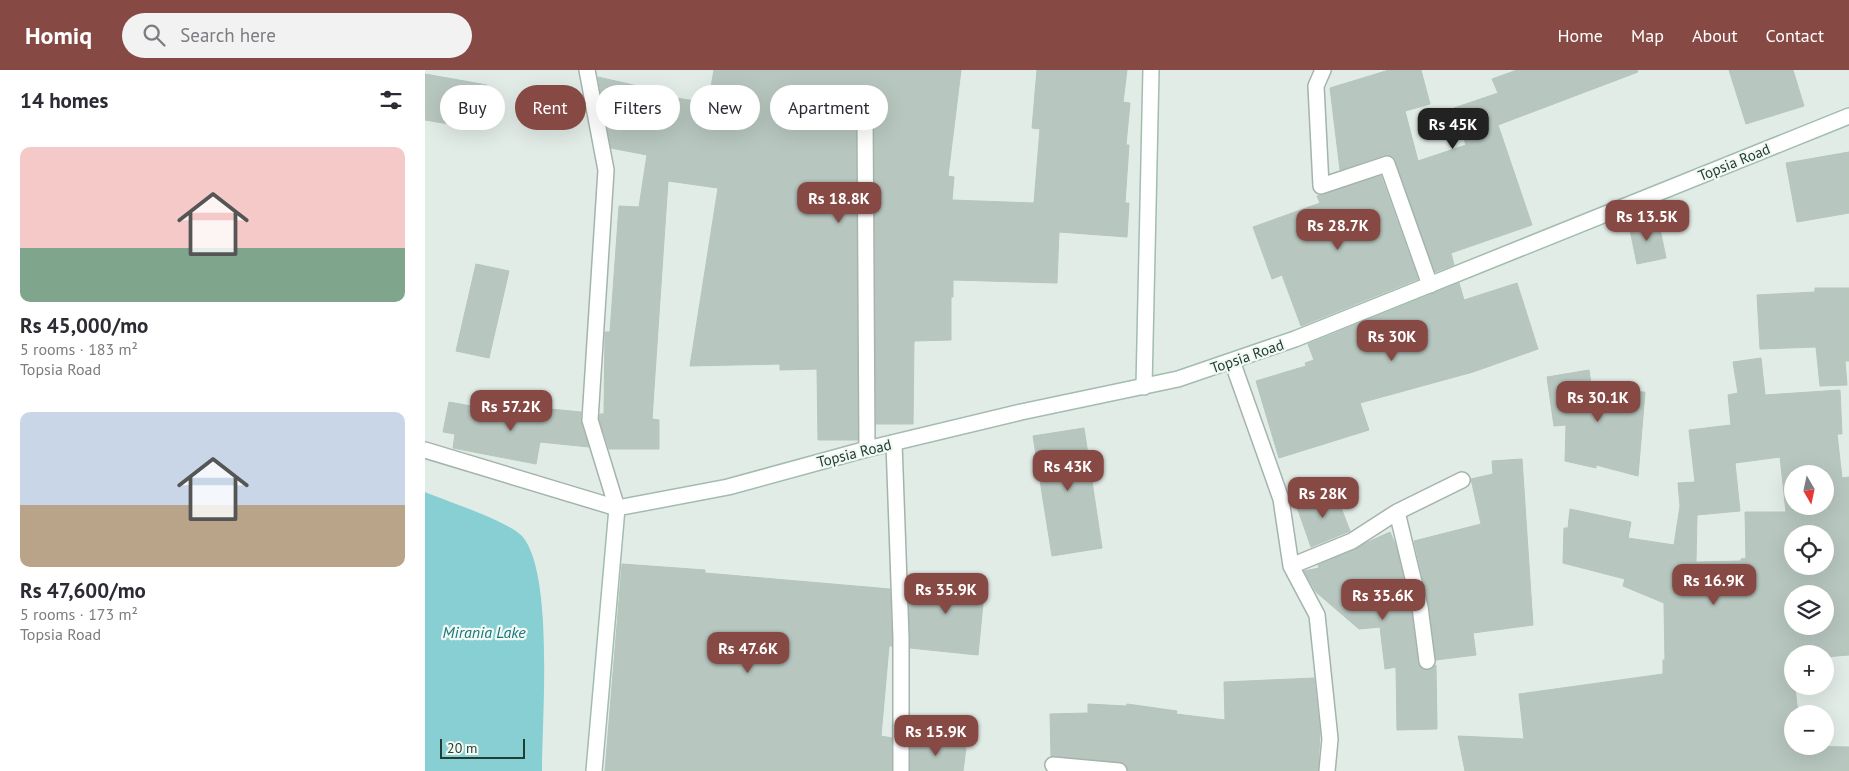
<!DOCTYPE html>
<html lang="en">
<head>
<meta charset="utf-8">
<style>
  :root { --surface:#fff; --page:#f2f2f3; --text:#2b2b33; --muted:#7c7c81; --accent:#864943 }
  body { margin:0; font-family:"PT Sans",sans-serif; background:var(--page); color:var(--text); height:100vh; display:flex; flex-direction:column; font-size:19px; white-space:nowrap }
  * { box-sizing:border-box; margin:0 }
  p { font-size:16px; color:var(--muted) }
  .icon { flex:none; width:28px; height:28px; fill:none; stroke:currentColor; stroke-width:2; stroke-linecap:round; stroke-linejoin:round }
  .map { position:relative; flex:1; overflow:hidden }
  .panel { display:flex; flex-direction:column; background:var(--surface); width:425px }
  .panel>* { flex:none }
  .hud { position:absolute; left:15px; top:15px; width:475px; height:45px; display:flex; gap:10px }
  .needle { width:32px; rotate:171deg }
  .controls { position:absolute; left:1359px; top:395px; display:grid; gap:10px }
  .controls a { display:grid; place-items:center; width:50px; height:50px; border-radius:50%; background:var(--surface); box-shadow:0 5px 20px #0002; font-size:25px }
  .scale { position:absolute; left:15px; bottom:12px; width:85px; box-sizing:border-box; padding-left:5px; border:2px solid #213e33; border-top:0; font-size:14px; line-height:18px; white-space:nowrap; color:#213e33; -webkit-text-stroke:4px #f2f9f5; paint-order:stroke }
  .price { position:absolute; translate:-50% -42px; padding:0 11px; border-radius:10px; background:var(--accent); color:#fff; font-size:16px; line-height:32px; filter:drop-shadow(0 1px 2px #0008) }
  .price::after { content:''; position:absolute; left:50%; top:30px; width:15px; height:11px; margin-left:-8px; background:inherit; clip-path:polygon(0 0,100% 0,50% 100%) }
  .price.selected { background:#222; color:#fff }
  ul { padding:0; list-style:none }
  li { display:grid; align-content:center; gap:10px; height:265px; padding:0 20px }
  li span { display:grid; place-items:center; height:155px; border-radius:10px; color:#555 }
  li>.icon { margin-inline-start:auto }
  span .icon { width:90px; height:90px; fill:#fffc; stroke-width:1 }
  li b { font-size:21px }
  h2 { display:flex; justify-content:space-between; align-items:center; height:60px; padding:0 20px; font-size:21px }
  .pill { padding:0 18px; border-radius:22px; background:var(--surface); box-shadow:0 5px 20px #0002; font-size:18px; line-height:45px }
  .pill.selected { background:var(--accent); color:#fff }
  header { display:flex; align-items:center; gap:30px; box-sizing:border-box; height:70px; padding:0 25px; background:var(--accent); color:#fff }
  header strong { font-size:24px }
  nav { display:flex; gap:28px; margin-inline-start:auto; font-size:18px }
  .search { width:350px; height:45px; background:var(--page); display:flex; align-items:center; gap:12px; box-sizing:border-box; padding:0 18px; border-radius:28px; color:var(--muted); font-size:19px }
  main { display:flex; flex:1; min-height:0 }
  .map>svg:first-child { display:block }
</style>
</head>
<body>
<header>
<strong>Homiq</strong>
<div class="search"><svg class="icon" aria-label="search" viewBox="0 0 24 24"><circle cx="10" cy="10" r="6"/><path d="M15 15l6 6"/></svg>Search here</div>
<nav><a>Home</a><a>Map</a><a>About</a><a>Contact</a></nav>
</header>
<main>
<section class="panel">
<h2>14 homes<svg class="icon" aria-label="filters" viewBox="0 0 24 24"><path d="M4 7h16M4 17h16"/><circle cx="9" cy="7" r="2"/><circle cx="15" cy="17" r="2"/></svg></h2>
<ul>
<li><span style="background:linear-gradient(#f6c9c9 65%,#7fa58c 0)"><svg class="icon" aria-label="home" viewBox="0 0 24 24"><path d="M3 11l9-7 9 7M6 9v11h12V9"/></svg></span><div><b>Rs 45,000/mo</b><p>5 rooms · 183 m²</p><p>Topsia Road</p></div></li>
<li><span style="background:linear-gradient(#c9d6e8 60%,#b9a48a 0)"><svg class="icon" aria-label="home" viewBox="0 0 24 24"><path d="M3 11l9-7 9 7M6 9v11h12V9"/></svg></span><div><b>Rs 47,600/mo</b><p>5 rooms · 173 m²</p><p>Topsia Road</p></div></li>
</ul>
</section>
<div class="map">
<svg width="1424" height="701" viewBox="0 0 1424 701">
  <rect width="100%" height="100%" fill="#e2ece7"/>
  <path fill="#88cfd3" d="M0,422c21,9 83,29 97,44 32,36 20,183 20,235h-117z"/>
  <path fill="#b7c7bf" stroke="#b4c6bd" fill-rule="evenodd" d="M289,0h247l-13,106 6,1 -2,23 82,3 6,-74 -8,-1 5,-58h90l-4,32 7,1 -4,42h3l-4,58h4l-2,34 -68,-5 -2,51 -104,-3v17h-2v43l-37,1 -1,83h-37l-2,-311 -5,-8h-9l-4,8 2,327h-40l-1,-71 -37,1v-6l-90,2 28,-178 -50,-7 -16,238 7,1v29h-50l-10,-30 1,-5h4l1,-82h5l9,-126 20,1 8,-52 -36,-7 -13,-71 53,12 -1,5 58,9z
    M964,0h32l9,34 -25,7 13,50 48,-16 -12,-37 44,-15 -6,-14 25,-9h120l1,2 -140,53 34,100 -81,28 3,12 -19,7 -42,-115 -9,-2 -44,15 -10,-82z
    M1304,0h64l11,36 -58,18z
    M0,4l62,11 -7,44 -55,-9z
    M1424,82v61l-52,9 -11,-59z
    M956,106l37,103 -117,47 -19,-51 -10,4 -19,-52 67,-24 -3,-7z
    M1233,149l8,39 -29,6 -8,-39z
    M51,194l33,7 -20,87 -33,-7z
    M1034,213l5,17 53,-17 21,66 -65,23 -113,31 9,27 -90,28 -23,-77 50,-15 -1,-3 9,-3 -6,-16z
    M1390,218h34v73h-4l2,24 -27,1 -4,-39 -56,2 -3,-54 58,-3z
    M1336,288l4,37 75,-5 2,44h-5l5,44 7,-1v178l-24,2v-3h-32v32h5l-3,2 3,26h-5v32l56,1v24h-384l-7,-35 66,3 -5,-45 144,-20v-14h2l-1,-57 -41,-17 2,-7 -62,-16 1,-35h4l2,-19 61,13 -3,16 46,7 6,-39 -2,-23 17,-1 -6,-52 42,-5 -3,-30 10,-2 -5,-31zM1355,387l6,55h-41l1,46 -5,1v2l-45,1 1,-47 43,-4 -5,-48zM1368,404h32v32h-32zM1368,464h32v32h-32zM1368,524h32v32h-32z
    M1164,300l3,21 53,1 -7,84 -42,-11v3l-31,-7 1,-36 -12,1 -7,-49z
    M24,332l100,18 1,-11 31,3v10l8,25 -49,-5 -4,22 -83,-16 2,-14 -12,-2z
    M659,358l18,120 -50,8 -19,-120z
    M1097,389l11,166 -60,8 3,22 -40,5 -7,-55 -15,-64 67,-17 -10,-45 22,-5 -1,-13z
    M910,422l15,39 -39,16 -14,-40z
    M965,462l6,14 15,63 7,54 5,6 5,1 8,-5 1,64 -40,1 -1,-63 -11,2 -5,-42 -21,2 -43,-37 -12,-21 15,-3 -1,-3z
    M197,494l83,6v3l185,16 2,57h-3l-8,90 11,2v33h-287z
    M495,506l65,7 -7,72 -68,-7 -1,-58 9,1z
    M889,608l6,55 -2,38h-190l-3,-7 -5,-2 -69,-6 -1,-42 38,-1v-9l38,2 1,-2 50,7 -1,3 49,6 -1,-38z
    M485,670l56,8 -3,23h-53z"/>
  <g fill="none" stroke-linecap="round" stroke-linejoin="round">
    <defs>
      <path id="street" d="M162,0l19,100 -16,250 27,88
        M898,0l-7,16 5,100 66,-22 43,121
        M440,43l2,336
        M807,291l49,138 10,67 26,49 13,124 -3,32
        M469,373l7,195v133
        M0,380l192,58
        M972,442l23,95 7,54
        M866,496l61,-25 45,-29 65,-32
        M628,695l66,6"/>
      <path id="secondary" d="M719,317l7,-317
        M169,701l23,-263 111,-21 139,-38 154,-37 157,-33 117,-40 554,-223"/>
    </defs>
    <use href="#street" stroke="#a4b4ad" stroke-width="18"/>
    <use href="#secondary" stroke="#a2bcb0" stroke-width="18"/>
    <use href="#street" stroke="#fff" stroke-width="15"/>
    <use href="#secondary" stroke="#fff" stroke-width="15"/>
  </g>
  <g text-anchor="middle" dominant-baseline="central" stroke-width="4.5" stroke-linejoin="round" paint-order="stroke">
    <g font-size="15" fill="#213e33" stroke="#f2f9f5">
      <text transform="translate(1309 92) rotate(-22)">Topsia Road</text>
      <text transform="translate(822 286) rotate(-19)">Topsia Road</text>
      <text transform="translate(429 383) rotate(-14)">Topsia Road</text>
    </g>
    <g font-size="16" font-style="italic" fill="#19757c" stroke="#f2f9f5">
      <text x="59" y="562">Mirania Lake</text>
    </g>
  </g>
</svg>
<div class="controls">
<a><svg class="needle" viewBox="-14 -14 28 28"><path d="M0-13l5 13h-10z" fill="#e53935"/><path d="M0 13l5-13h-10z" fill="#7c7c81"/></svg></a>
<a><svg class="icon" aria-label="locate" viewBox="0 0 24 24"><circle cx="12" cy="12" r="6"/><path d="M12 2v4M12 18v4M2 12h4M18 12h4"/></svg></a>
<a><svg class="icon" aria-label="layers" viewBox="0 0 24 24"><path d="M12 4l9 5-9 5-9-5zM3 14l9 5 9-5"/></svg></a>
<a>+</a>
<a>−</a>
</div>
<div class="scale">20 m</div>
<b class="price selected" style="left:1028px;top:80px">Rs 45K</b>
<b class="price" style="left:414px;top:154px">Rs 18.8K</b>
<b class="price" style="left:1222px;top:172px">Rs 13.5K</b>
<b class="price" style="left:913px;top:181px">Rs 28.7K</b>
<b class="price" style="left:967px;top:292px">Rs 30K</b>
<b class="price" style="left:1173px;top:353px">Rs 30.1K</b>
<b class="price" style="left:86px;top:362px">Rs 57.2K</b>
<b class="price" style="left:643px;top:422px">Rs 43K</b>
<b class="price" style="left:898px;top:449px">Rs 28K</b>
<b class="price" style="left:1289px;top:536px">Rs 16.9K</b>
<b class="price" style="left:521px;top:545px">Rs 35.9K</b>
<b class="price" style="left:958px;top:551px">Rs 35.6K</b>
<b class="price" style="left:323px;top:604px">Rs 47.6K</b>
<b class="price" style="left:511px;top:687px">Rs 15.9K</b>
<div class="hud">
<a class="pill">Buy</a>
<a class="pill selected">Rent</a>
<a class="pill">Filters</a>
<a class="pill">New</a>
<a class="pill">Apartment</a>
</div>
</div>
</main>
</body>
</html>
